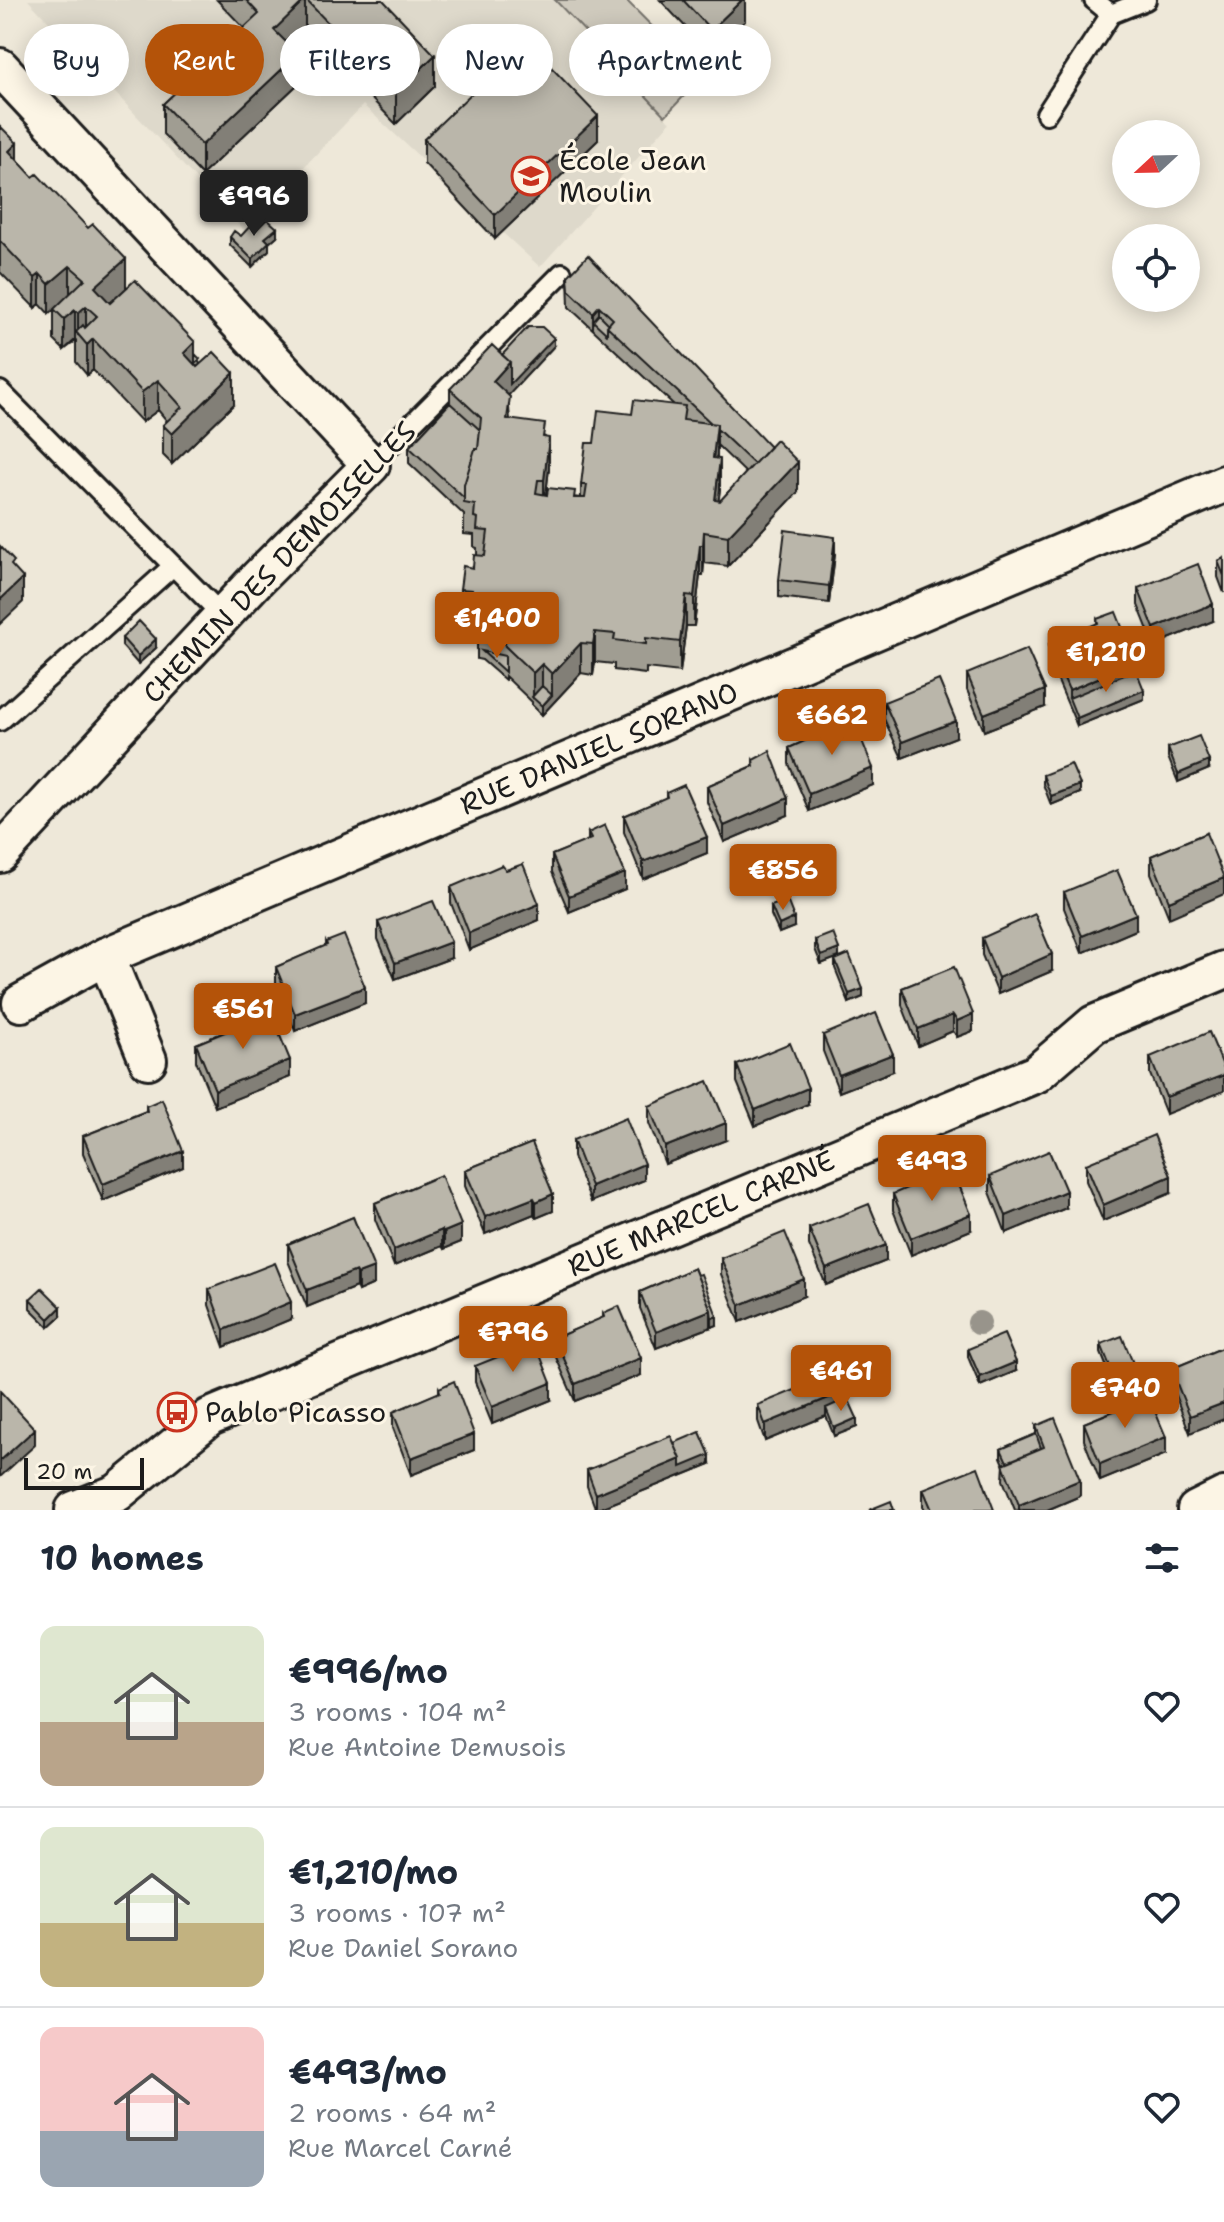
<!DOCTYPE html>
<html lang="en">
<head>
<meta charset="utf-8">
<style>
  :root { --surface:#fff; --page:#f6f6f7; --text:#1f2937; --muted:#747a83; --line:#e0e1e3; --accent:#b45309 }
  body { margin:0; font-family:"Shantell Sans",sans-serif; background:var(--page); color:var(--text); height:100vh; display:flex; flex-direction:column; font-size:30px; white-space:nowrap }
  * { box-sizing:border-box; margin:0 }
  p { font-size:26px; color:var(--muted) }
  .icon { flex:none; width:44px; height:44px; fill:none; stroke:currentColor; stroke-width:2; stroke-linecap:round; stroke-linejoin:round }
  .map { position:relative; height:1510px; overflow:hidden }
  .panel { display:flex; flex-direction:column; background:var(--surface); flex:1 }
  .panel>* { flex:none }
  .guide { position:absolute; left:24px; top:24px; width:800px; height:72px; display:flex; gap:16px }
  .needle { width:52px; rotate:248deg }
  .tools { position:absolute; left:1112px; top:120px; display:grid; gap:16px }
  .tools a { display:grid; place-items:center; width:88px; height:88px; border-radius:50%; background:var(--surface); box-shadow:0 4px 20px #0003; font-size:40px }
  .scale { position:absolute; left:24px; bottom:20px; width:120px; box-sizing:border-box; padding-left:8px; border:4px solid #1c1c1c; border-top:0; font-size:22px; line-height:28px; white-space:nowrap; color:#1c1c1c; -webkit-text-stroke:6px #fcf5e5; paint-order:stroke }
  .price { position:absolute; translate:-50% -68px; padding:0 18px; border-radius:8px; background:var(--accent); color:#fff; font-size:26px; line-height:52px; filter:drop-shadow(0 2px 4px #0008) }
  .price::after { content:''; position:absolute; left:50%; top:48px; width:24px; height:18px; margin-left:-12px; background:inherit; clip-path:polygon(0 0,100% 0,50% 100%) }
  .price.active { background:#222; color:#fff }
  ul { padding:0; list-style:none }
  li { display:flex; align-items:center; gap:24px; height:200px; padding:0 40px }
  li+li { border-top:2px solid var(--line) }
  li span { display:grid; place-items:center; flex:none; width:224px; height:160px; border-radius:16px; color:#555 }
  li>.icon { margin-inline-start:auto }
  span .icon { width:96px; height:96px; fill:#fffc; stroke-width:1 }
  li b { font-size:34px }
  h2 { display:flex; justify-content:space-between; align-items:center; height:96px; padding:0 40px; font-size:34px }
  .pill { padding:0 28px; border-radius:36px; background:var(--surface); box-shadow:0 4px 20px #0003; font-size:28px; line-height:72px }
  .pill.active { background:var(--accent); color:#fff }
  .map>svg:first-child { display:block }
</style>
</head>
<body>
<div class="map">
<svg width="1224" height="1510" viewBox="0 0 1224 1510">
  <rect width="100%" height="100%" fill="#eee8d9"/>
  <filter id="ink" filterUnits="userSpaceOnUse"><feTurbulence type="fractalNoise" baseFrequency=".0125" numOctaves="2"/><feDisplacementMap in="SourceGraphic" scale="16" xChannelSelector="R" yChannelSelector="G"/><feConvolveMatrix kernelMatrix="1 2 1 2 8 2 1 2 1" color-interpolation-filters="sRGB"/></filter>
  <g filter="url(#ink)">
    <path fill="#ded9cb" d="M28,0h527l115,122 -130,145 -177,-162 -119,125z"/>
    <path fill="#cfcabd" stroke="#76736c" stroke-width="2" d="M555,0h71l76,77 -37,39z"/>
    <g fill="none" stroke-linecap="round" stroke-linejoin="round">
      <defs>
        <path id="service" d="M1094,0l17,14 35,-14
          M1046,114l65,-100
          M0,391l223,225
          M371,465l191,-192
          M0,721l173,-155"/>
        <g id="minor">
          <path d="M0,67l371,398 -113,113 -258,276"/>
          <path d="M106,956l42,104"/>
          <path id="s1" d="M21,1003l85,-47 1118,-472"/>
          <path id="s2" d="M74,1510l43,-17 93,-76 826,-343 58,-50 130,-54"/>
          <path d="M1196,1510l28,-14"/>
        </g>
      </defs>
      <use href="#service" stroke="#1c1c1c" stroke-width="24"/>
      <use href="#minor" stroke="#1c1c1c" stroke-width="42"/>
      <use href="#service" stroke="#fcf5e5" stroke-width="18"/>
      <use href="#minor" stroke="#fcf5e5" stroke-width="36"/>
    </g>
    <circle fill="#98948b" cx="979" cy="1323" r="12"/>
    <path fill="#a09d92" stroke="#1c1c1c" stroke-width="2" fill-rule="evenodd" d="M217,0h166l52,86 -39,38 -91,-94 -16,15 9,39 -96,91 -39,-41v-30l81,-76z
      M660,0h85v21l-34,33z
      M0,126l17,34 109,128 69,66 5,10 34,40 -62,60 -9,-9v-30l4,-4 -9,-11 -16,12 -49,-52 -6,5 -11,-13v-21l-12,9 -10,-10v-31l1,-1 -6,6 -9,-10 -5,4 -35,-36z
      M424,139l174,1 -103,99 -71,-76z
      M257,229l20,7 -8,7v7l-17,17 -22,-22v-8l11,-1z
      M568,276l230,216 -70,74 -24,-3 -1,12h-3l-6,51h-8l-6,46 -34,-4v6l-32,-4v-6l-19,-2 -2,13 -12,-2 -39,42 -10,-10v-3l-27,-26v4l-23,-20 -5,-1v-27l-6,-2v-10l-11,-1v-30l13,-21 4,-12v-8l-3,-1v-12l-10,-1v-19l-55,-52v-16l41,-44v-14l52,-34 52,-9 -46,49 2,25 35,17 4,31 -3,26 35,4v-13l13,-42 38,-29 42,-9 -105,-98zM717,445l29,28 -26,28h-2l2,-12 -3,-30z
      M835,554l-6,49 -50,-6v-17z
      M1224,558v35l-6,-16v-16z
      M1138,588l75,33 -59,24 -16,-40z
      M1097,619l39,51 8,29 -67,27 -28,-66v-16l48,-20z
      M122,638l34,10 -18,16 -16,-18z
      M967,674l78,33 -61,24 -17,-41z
      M884,702l72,35 -54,21 -18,-39z
      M835,724l38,61 -64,26 -20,-47v-16l46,-20z
      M1168,748l41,21 -31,13 -10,-25z
      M753,760l35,55 -64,27 -17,-40v-16l46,-20z
      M1043,775l37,18 -29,12 -8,-21z
      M666,793l41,60 -64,26 -19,-47v-16l42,-18z
      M588,833l37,56 -56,23 -17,-40v-17l36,-14z
      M1206,833l-37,85 -18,-45v-17z
      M506,870l33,50 -70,30 -18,-47v-16z
      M1064,892l72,38 -54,23 -18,-45z
      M771,906l23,21 -15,6 -8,-18z
      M378,922l73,36 -56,21 -17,-40z
      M982,938l70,33 -54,23 -16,-39z
      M815,940l24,17 -18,7 -6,-15z
      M326,942l39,61 -70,28 -19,-48v-16l50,-21z
      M835,960l28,37 -14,6 -14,-35z
      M954,967l19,64 -16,6 -4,-6 -35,15 -16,-41v-17z
      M253,1017l37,60 -75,30 -19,-46v-17l57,-24z
      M823,1035l70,36 -54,21 -16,-41z
      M1150,1057l74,11 -58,46 -16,-40z
      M737,1065l71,39 -53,22 -18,-44z
      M146,1106l37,61 -80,34 -20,-48v-17l63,-25z
      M649,1106l77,34 -61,24 -16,-41z
      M573,1140l71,40 -53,22 -18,-45z
      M532,1143l21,68 -17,7 -2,-4 -49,20 -20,-48v-16z
      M1086,1164l85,29 -68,28 -17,-40z
      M441,1175l20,67 -17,7 -2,-3 -48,20 -19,-47v-16z
      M990,1176l76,32 -60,25 -16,-41z
      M893,1194l78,36 -60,25 -18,-45z
      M353,1217l21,67 -16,7 -2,-4 -49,20 -19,-46v-17z
      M809,1228l77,33 -60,24 -17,-40z
      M721,1258l83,38 -64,26 -19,-48z
      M694,1268l23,57 -61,23 -16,-40v-16z
      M209,1289l82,30 -67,28 -15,-42z
      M30,1299l31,17 -12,11 -19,-19z
      M603,1313l38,62 -66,26 -20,-46v-17l48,-20z
      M1101,1344l65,110 -66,27 -16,-41v-17l39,-16 -22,-54z
      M1224,1347l-34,86 -19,-48v-16z
      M968,1349l48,22 -36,15 -12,-29z
      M475,1366l76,34 -59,24 -17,-42z
      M439,1388l35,62 -63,25 -18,-47v-16l46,-19z
      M848,1398l9,29 -23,9 -8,-20 -61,25 -7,-20v-16z
      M1036,1426l44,70 -33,14h-32l-12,-30 1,-16 -3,-7v-8l35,-15z
      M674,1443l36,21 -114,46 -9,-24v-16z
      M923,1489l71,21h-69l-2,-4z"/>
    <path fill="#827f77" stroke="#1c1c1c" stroke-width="2" d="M305,0v30l-31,30v-30z
      M742,0h3v21l-34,33v-24z
      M298,54v30l-96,91v-30z
      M435,55v31l-39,38v-31z
      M598,116v24l-103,99v-24z
      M17,143v30l-8,-22z
      M277,228v8l-8,7v7l-17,17v-8l13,-21z
      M126,259v30l-30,27 -1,-29z
      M70,266v30l-21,18v-30z
      M40,274v30l-5,4v-30z
      M86,306v30l-8,-1v-22z
      M599,306v17l-6,-2v9v-17z
      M75,310v30l-11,10v-31z
      M554,338v8l-61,66v-31l17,-19z
      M93,339v31l-6,5v-30z
      M195,342v31l-11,-20z
      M234,373v31l-62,60v-30z
      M158,380v30l-16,12v-30z
      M717,424v30l-4,34v-30z
      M549,438v30l-5,43v-31z
      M720,459v30l-5,42v-31z
      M798,462v30l-70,74v-30z
      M704,532v31l-1,12v-30z
      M835,537v17l-6,49v-17z
      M700,545v30l-6,51v-30z
      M23,578v24l-23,22v-24z
      M686,595v31l-6,46v-30z
      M1213,604v17l-59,24v-17z
      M595,632v30l-2,13v-31z
      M156,639v9l-18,16v-8z
      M581,643v30l-39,42v-9l10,-11v-21z
      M1136,662v17l-67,19v-8z
      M542,664v30l-9,4v-25z
      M1045,690v17l-61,24v-17z
      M1144,690v9l-67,27v-8z
      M956,721v16l-54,21v-16z
      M1209,761v8l-31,13v-8z
      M873,768v17l-64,26v-17z
      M1080,785v8l-29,12v-9z
      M788,798v17l-64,27v-16z
      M707,837v16l-64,26v-17z
      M625,873v16l-56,23v-16z
      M1224,878v16l-55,24v-17z
      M539,904v16l-70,30v-17z
      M1136,914v16l-54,23v-17z
      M794,918v9l-15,6v-8z
      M451,942v16l-56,21v-16z
      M839,949v8l-18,7v-8z
      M1052,954v17l-54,23v-16z
      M365,987v16l-70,28v-17z
      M863,989v8l-14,6v-9z
      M973,1014v17l-16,6v-16z
      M953,1015v16l-35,15v-17z
      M893,1054v17l-54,21v-17z
      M290,1060v17l-75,30v-17z
      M1224,1075v16l-58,23v-17z
      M808,1088v16l-53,22v-16z
      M726,1123v17l-61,24v-17z
      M183,1151v16l-80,34v-17z
      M644,1164v16l-53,22v-16z
      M1171,1176v17l-68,28v-16z
      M1066,1191v17l-60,25v-17z
      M553,1194v17l-17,7v-16z
      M534,1198v16l-49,20v-17z
      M971,1214v16l-60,25v-17z
      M461,1225v17l-17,7v-17z
      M442,1230v16l-48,20v-16z
      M886,1245v16l-60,24v-16z
      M374,1268v16l-16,7v-17z
      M356,1271v16l-49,20v-17z
      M804,1279v17l-64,26v-17z
      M291,1302v17l-67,28v-17z
      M61,1307v9l-12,11v-8z
      M711,1310v17l-55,21v-16z
      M717,1316v9l-5,2v-9z
      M641,1358v17l-66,26v-17z
      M1016,1362v9l-36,15v-9z
      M551,1383v17l-59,24v-17z
      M848,1390v17l-22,1v8l-61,25v-17z
      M1224,1403v16l-34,14v-17z
      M857,1418v9l-23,9v-8z
      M35,1429v16l-35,32v-16z
      M474,1434v16l-63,25v-17z
      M1166,1437v17l-66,27v-17z
      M710,1455v9l-114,46v-16l85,-35z
      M1080,1480v16l-33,14h-28v-5z"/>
    <path fill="#bab6aa" stroke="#1c1c1c" stroke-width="2" d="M246,0h59l-31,30 24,24 -96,91 -39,-41 96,-90z
      M306,0h77l52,55 -39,38z
      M683,0h59l-31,30z
      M526,41l72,75 -103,99 -71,-76z
      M0,126l17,17 -8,8 24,26 4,-3 51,54 5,-4 33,35 -31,28 15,16 25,-23 60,62 -11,11 13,14 17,-15 20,21 -62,61 -9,-9 19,-18 -24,-27 -16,12 -49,-53 -6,6 -11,-13 7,-7 2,3 12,-12 -11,-10 -8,7 -3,-3 -11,9 -10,-10 31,-30 -15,-13 -21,18 -9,-10 -5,4 -35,-37z
      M267,219l10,9 -12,10 4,4 -17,17 -22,-22 4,-6 7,5 11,-12 5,5z
      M588,255l182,192 -16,17 -37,-35v-5l-6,-1 -104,-97 6,-7 -14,-13 -6,7 -24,-23 -1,-14z
      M599,314l10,10 -2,2v8l-14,-13z
      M528,327h14l12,11 -44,46v-22l-8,-7z
      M492,345l18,17 -17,19 17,16 -3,22 38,5 -2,13 6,1 -5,42h-6l-2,13 11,2 1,-7 27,3 -1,7h11l2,-13h-6l5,-42h8l4,-33 34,4 2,-14 51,6 -2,14 34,4 -4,34 7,1 -5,41 5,1 56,-61 22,22 -70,74 -24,-4 -1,13h-3l-6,51 -8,-1 -6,47 -34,-4v6l-32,-4 1,-6 -20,-2 -2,12 -12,-1 -29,31 -10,-10 -9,9 -28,-27 1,-12 -29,-6 4,-26 -10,-2 1,-10 -12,-1 3,-23 10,2 1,-13 11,1 3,-25 -11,-1 1,-12 -4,-1 1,-12 -11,-2v-18l11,-36h3l3,-31 -31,-29z
      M195,354l5,5 -5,5z
      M450,403l30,27 -2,19h-3l-11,36v13l-55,-51z
      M785,530l50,7 -6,49 -50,-6z
      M0,546l14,15 -3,4 12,13 -23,22z
      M1224,558v18l-6,-15z
      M1198,564l15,40 -59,24 -16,-40z
      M1116,612l20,50 -67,28 -20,-46 49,-21 -1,-4z
      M139,621l17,18 -18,17 -16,-18z
      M1027,649l18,41 -61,24 -17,-40z
      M482,651l23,5v16z
      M1136,670l8,20 -67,28 -8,-20z
      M939,680l17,41 -54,21 -18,-40z
      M542,686l10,9 -10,11 -10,-9z
      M852,716l21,52 -64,26 -20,-46 47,-21 -1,-3z
      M1199,736l10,25 -31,13 -10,-26z
      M770,751l18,47 -64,28 -17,-40 47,-20 -1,-6z
      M1071,764l9,21 -29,11 -8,-21z
      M684,785l23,52 -64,25 -19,-46 43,-19 -1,-4z
      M605,825l20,48 -56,23 -17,-41 39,-16 -3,-6z
      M1206,833l18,45 -55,23 -18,-45z
      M523,864l16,40 -70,29 -18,-46 51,-22 4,5z
      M1117,870l19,44 -54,22 -18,-44z
      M787,900l7,18 -15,7 -8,-19z
      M433,901l18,41 -56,21 -17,-41z
      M1035,914l17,40 -54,24 -16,-40z
      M833,933l6,16 -18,7 -6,-16z
      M344,935l21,52 -70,27 -19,-47 51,-22 -1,-3z
      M849,954l14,35 -14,5 -14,-34z
      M954,967l19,47 -16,7 -4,-6 -35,14 -16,-41z
      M269,1009l21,51 -75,30 -19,-46 58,-24 -1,-3z
      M876,1013l17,41 -54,21 -16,-40z
      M1209,1032l15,36v7l-58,22 -16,-40z
      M790,1043l18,45 -53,22 -18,-45z
      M708,1081l18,42 -61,24 -16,-41z
      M162,1099l21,52 -80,33 -20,-48 64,-25 -1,-5z
      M626,1118l18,46 -53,22 -18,-46z
      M1154,1135l17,41 -68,29 -17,-41z
      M532,1143l21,51 -17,8 -2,-4 -49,19 -20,-47z
      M1049,1151l17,40 -60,25 -16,-40z
      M952,1168l19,46 -60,24 -18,-44z
      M441,1175l20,50 -17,7 -2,-2 -48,20 -19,-47z
      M869,1204l17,41 -60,24 -17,-41z
      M353,1217l21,51 -16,6 -2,-3 -49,19 -19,-46z
      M785,1232l19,47 -64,26 -19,-47z
      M275,1263l16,39 -67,28 -15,-41z
      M694,1268l17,42 -55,22 -16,-40z
      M701,1274l16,42 -5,2 -1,-8 -14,-35z
      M42,1288l19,19 -12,12 -19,-20z
      M619,1306l22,52 -66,26 -20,-46 49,-21 -1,-4z
      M1004,1334l12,28 -36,15 -12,-28z
      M1122,1336l25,62 -21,8 -25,-62z
      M535,1342l16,41 -59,24 -17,-41z
      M1224,1347v56l-34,13 -19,-47z
      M841,1371l7,19 -83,34 -7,-19z
      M454,1381l20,53 -63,24 -18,-46 47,-20 -1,-4z
      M0,1391l35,38 -35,32z
      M1149,1397l17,40 -66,27 -16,-41z
      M848,1398l9,20 -23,10 -8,-20z
      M1055,1418l25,62 -61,25 -16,-41 41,-17 -8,-21z
      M700,1432l10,23 -29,12v-8l-7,-16z
      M1036,1434l5,14 -34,14 -6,-13z
      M671,1436l10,23 -85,35 -9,-24z
      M978,1467l16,43h-62l-9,-21z
      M891,1501l3,9h-25z"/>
  </g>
  <defs>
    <symbol id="school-ring" viewBox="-11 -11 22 22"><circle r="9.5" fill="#fcf5e5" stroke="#c8321e" stroke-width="1.5"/><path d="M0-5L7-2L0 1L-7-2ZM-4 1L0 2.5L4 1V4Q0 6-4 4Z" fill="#c8321e"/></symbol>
    <symbol id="bus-ring" viewBox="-11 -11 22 22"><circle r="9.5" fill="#fcf5e5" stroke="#c8321e" stroke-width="1.5"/><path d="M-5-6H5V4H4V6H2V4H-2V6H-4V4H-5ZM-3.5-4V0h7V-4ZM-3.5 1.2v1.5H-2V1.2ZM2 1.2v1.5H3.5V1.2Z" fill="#c8321e"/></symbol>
  </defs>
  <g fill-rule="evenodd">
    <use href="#school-ring" x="509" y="154" width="44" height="44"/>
    <use href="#bus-ring" x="155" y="1390" width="44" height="44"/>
  </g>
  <g text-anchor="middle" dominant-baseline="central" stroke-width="6" stroke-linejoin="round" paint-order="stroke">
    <g font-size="28" fill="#1c1c1c" stroke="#fcf5e5" text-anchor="start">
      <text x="559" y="160">École Jean<tspan x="559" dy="32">Moulin</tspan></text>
      <text x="205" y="1412">Pablo Picasso</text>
    </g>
    <g font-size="28" fill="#1c1c1c" stroke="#fcf5e5">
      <text transform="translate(279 562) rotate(-46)">CHEMIN DES DEMOISELLES</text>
      <text stroke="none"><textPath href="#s1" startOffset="632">RUE DANIEL SORANO</textPath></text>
      <text stroke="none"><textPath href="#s2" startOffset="698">RUE MARCEL CARNÉ</textPath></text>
    </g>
  </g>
</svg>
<div class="tools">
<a><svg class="needle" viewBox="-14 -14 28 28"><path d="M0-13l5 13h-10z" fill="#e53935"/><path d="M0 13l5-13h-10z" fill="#747a83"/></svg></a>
<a><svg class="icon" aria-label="locate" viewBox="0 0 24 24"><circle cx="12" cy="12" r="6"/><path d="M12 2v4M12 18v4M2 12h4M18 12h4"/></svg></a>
</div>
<div class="scale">20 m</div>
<b class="price active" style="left:254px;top:238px">€996</b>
<b class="price" style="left:497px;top:660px">€1,400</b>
<b class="price" style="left:1106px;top:694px">€1,210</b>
<b class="price" style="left:832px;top:757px">€662</b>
<b class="price" style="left:783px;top:912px">€856</b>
<b class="price" style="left:243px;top:1051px">€561</b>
<b class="price" style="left:932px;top:1203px">€493</b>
<b class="price" style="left:513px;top:1374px">€796</b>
<b class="price" style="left:841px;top:1413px">€461</b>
<b class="price" style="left:1125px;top:1430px">€740</b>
<div class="guide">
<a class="pill">Buy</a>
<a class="pill active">Rent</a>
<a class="pill">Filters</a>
<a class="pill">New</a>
<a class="pill">Apartment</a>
</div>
</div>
<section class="panel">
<h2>10 homes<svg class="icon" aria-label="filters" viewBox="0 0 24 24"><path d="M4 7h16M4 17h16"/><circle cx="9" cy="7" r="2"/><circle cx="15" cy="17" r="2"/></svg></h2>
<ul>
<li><span style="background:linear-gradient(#dfe7d0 60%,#b9a48a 0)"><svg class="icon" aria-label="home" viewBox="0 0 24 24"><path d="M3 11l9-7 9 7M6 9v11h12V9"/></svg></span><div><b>€996/mo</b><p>3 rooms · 104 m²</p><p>Rue Antoine Demusois</p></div><svg class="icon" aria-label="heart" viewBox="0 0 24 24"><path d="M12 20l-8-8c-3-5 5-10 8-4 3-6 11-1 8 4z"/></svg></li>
<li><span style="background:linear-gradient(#dfe7d0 60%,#c2b280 0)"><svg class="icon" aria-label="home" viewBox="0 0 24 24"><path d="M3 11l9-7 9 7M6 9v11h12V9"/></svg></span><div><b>€1,210/mo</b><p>3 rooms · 107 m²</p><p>Rue Daniel Sorano</p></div><svg class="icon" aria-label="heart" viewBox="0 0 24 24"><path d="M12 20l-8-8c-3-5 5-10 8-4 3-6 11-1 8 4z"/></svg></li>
<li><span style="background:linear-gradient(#f6c9c9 65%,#9aa5b1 0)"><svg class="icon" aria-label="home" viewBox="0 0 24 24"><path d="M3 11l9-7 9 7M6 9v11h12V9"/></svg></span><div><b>€493/mo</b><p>2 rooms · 64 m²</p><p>Rue Marcel Carné</p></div><svg class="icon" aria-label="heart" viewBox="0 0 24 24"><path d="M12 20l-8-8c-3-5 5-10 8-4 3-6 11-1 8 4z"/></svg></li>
</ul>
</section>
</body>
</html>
